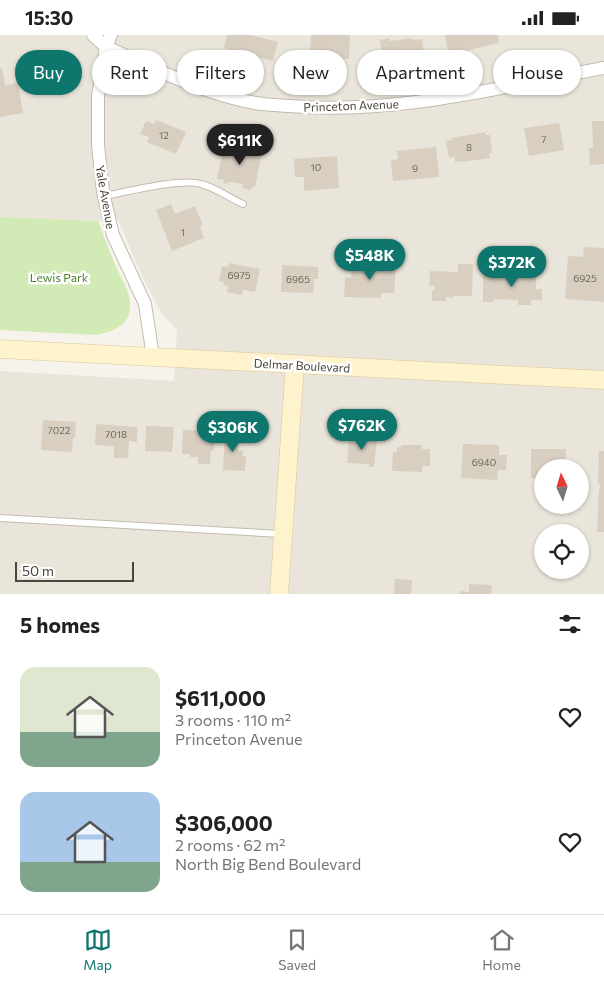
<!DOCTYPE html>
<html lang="en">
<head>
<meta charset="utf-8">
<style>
  :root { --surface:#fff; --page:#f6f6f6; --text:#222; --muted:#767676; --line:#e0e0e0; --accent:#0f766e }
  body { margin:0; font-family:Commissioner,sans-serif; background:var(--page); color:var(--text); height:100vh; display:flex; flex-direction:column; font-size:19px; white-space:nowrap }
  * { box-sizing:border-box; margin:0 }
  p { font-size:16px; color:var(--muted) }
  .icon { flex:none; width:28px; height:28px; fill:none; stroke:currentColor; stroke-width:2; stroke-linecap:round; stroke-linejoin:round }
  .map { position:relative; height:559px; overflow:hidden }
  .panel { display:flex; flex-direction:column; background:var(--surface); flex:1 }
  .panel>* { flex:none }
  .guide { position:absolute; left:15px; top:15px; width:575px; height:45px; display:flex; gap:10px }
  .needle { width:32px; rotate:356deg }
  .controls { position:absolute; left:534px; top:424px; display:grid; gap:10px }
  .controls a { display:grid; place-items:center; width:55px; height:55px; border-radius:50%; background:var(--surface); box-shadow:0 1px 4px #0004; font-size:25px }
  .scale { position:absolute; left:15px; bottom:12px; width:119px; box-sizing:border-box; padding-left:5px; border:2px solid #4b4439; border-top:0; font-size:14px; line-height:18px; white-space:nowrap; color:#4b4439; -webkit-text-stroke:4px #fff; paint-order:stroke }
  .price { position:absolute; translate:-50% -42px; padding:0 11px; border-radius:18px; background:var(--accent); color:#fff; font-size:16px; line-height:32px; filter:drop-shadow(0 1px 2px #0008) }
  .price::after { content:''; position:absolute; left:50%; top:30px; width:15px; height:11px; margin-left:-8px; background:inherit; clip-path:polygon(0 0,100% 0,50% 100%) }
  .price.current { background:#222; color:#fff }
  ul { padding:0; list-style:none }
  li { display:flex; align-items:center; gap:15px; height:125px; padding:0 20px }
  li span { display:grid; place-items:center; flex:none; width:140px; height:100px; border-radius:15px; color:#555 }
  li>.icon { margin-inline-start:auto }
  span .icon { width:60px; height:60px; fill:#fffc; stroke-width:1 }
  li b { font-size:21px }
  h2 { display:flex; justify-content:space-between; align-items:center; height:60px; padding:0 20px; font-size:21px }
  .tag { padding:0 18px; border-radius:22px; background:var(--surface); box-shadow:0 1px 4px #0004; font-size:18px; line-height:45px }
  .tag.current { background:var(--accent); color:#fff }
  .status { display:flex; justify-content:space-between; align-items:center; height:35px; padding:0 25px; background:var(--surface); direction:ltr }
  .status svg { height:14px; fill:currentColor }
  .tabs { display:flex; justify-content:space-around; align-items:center; height:70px; border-top:1px solid var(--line); background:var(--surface); font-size:14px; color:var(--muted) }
  .tabs a { display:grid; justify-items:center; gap:2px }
  .tabs .current { color:var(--accent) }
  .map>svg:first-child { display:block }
</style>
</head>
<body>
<div class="status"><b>15:30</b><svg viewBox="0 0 49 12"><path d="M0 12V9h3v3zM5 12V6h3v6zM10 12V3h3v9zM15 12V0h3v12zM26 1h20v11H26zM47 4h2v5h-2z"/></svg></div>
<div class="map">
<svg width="604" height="559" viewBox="0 0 604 559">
  <rect width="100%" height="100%" fill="#f6f3ec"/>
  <path fill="#eae5da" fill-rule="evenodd" d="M0,0h604v559h-604v-223l174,10 3,-51 -13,-14 -10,-16 -18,-37 -18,-43 -20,1 -98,-4zM542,432h38v38h-38zM542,498h38v37h-38z"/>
  <path fill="#d2eab5" d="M0,182l98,4c6,16 12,32 19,48 3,7 7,13 10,21 10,28 -5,40 -31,45l-96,-5z"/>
  <path fill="#d8cfc1" d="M227,0h23l28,7 -5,19 -49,-13z
    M311,0h39l-1,24h-8l-3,4 -5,1 -5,-1 -2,-4h-16z
    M445,0h53l1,8 -34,8 -1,-2 -16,3z
    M390,3v3l22,-3v2l10,-1 2,17 -8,1v1l-33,4 -3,-22z
    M0,33h2l3,17 13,-2 5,30 -23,4z
    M156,85l30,12 -10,22 -29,-12 2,-5 -9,-3 6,-13 8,3z
    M592,86h12v43l-14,1 -1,-17h4z
    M559,88l5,27 -35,6 -5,-28z
    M486,97v3h4l2,18h-3l1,5 -28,4v-1l-7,1v-5l-6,1 -3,-17 6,-1 -1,-2z
    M229,108l28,6 -1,7 5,1 -6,30h-3l-1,3 -9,-2 1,-4 -15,-2 -1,2 -4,-1 1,-3 -7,-1 6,-30 5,1z
    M436,112l3,30 -46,4 -2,-21 7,-1 -1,-8z
    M337,121l2,32 -35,3v-14h-9l-1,-18z
    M171,169l4,10 20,-8 8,19 -3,1 4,12 -32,13 -16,-41z
    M584,212l20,1v54l-39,-3 3,-43 15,1z
    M229,228l31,6 -5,23 -12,-2 -1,5 -15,-3 1,-6 -5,-1 1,-3 -5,-1 3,-15 6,1z
    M352,229l44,2 -2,27h-13v5l-37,-1 1,-20 6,1z
    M458,229h15l-1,32h-19v2l-7,-1v4h-14v-11h3v-4h-6l1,-15 28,1z
    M282,230l36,2v12h-4l-1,14 -32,-1z
    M514,238h22v16h6v11h-11v5h-13v-5l-24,-1v3h-11v-27l31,1z
    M43,385l33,2 -1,16h-2l-1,14 -31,-2z
    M96,389l41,3v15l-8,-1 -1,17h-14v-12l-19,-1z
    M146,391l28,1 -2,25 -27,-1z
    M183,395l29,1v2h3l-1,18 -3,-1 -1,14h-12v-7h-8v-3h-8z
    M225,397h14l-1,18 5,1v5h3l-1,15 -22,-1z
    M349,403l28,1 -3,28h-5v-3l-22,-1z
    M463,409l36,1v10h8l-1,15h-8l-1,10 -36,-2z
    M401,410h21v4h8v17h-8v6l-30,-1 1,-19h4v-5h4z
    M531,414h35v18h-24v19h-4v-8h-7z
    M599,416h5v81h-7l2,-43h1v-5h-2z
    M395,544l17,1 -1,14h-17z
    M469,549l23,1 -1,9h-31v-3l9,1z"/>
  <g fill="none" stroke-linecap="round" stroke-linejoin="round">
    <defs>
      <path id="lane" d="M104,161c22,-4 77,-18 97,-12 13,3 29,14 42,20
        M0,483l281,16"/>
      <path id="street" d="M93,0l13,12 -8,49v49l5,47 10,43 32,69 8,53
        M111,0l-5,12c48,21 97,47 149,56 11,2 23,2 34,3 106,9 212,-19 315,-38"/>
      <path id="secondary" d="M0,314l604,31
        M279,559l16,-230"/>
    </defs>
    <use href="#lane" stroke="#c2bbae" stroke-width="8"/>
    <use href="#street" stroke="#c2bbae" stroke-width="14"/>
    <use href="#secondary" stroke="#d6c79b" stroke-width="19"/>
    <use href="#lane" stroke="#fff" stroke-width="6"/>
    <use href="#street" stroke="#fff" stroke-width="12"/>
    <use href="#secondary" stroke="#fff3cd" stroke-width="18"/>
  </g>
  <g text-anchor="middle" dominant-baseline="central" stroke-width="5" stroke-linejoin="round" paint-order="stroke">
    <g font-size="10" fill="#6e675b">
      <text x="164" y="100">12</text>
      <text x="544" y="104">7</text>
      <text x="469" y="112">8</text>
      <text x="316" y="132">10</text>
      <text x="415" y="133">9</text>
      <text x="183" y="197">1</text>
      <text x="239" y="240">6975</text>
      <text x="585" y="243">6925</text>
      <text x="298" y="244">6965</text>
      <text x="59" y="395">7022</text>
      <text x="116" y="399">7018</text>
      <text x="484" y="427">6940</text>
    </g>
    <g font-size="12" fill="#4b4439" stroke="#fff">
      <text transform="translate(351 70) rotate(-2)">Princeton Avenue</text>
      <text transform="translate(106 162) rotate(80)">Yale Avenue</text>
      <text transform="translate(302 330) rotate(3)">Delmar Boulevard</text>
    </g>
    <g font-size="12" fill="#4a7f2a" stroke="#fff">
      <text x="59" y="242">Lewis Park</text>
    </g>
  </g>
</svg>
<div class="controls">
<a><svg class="needle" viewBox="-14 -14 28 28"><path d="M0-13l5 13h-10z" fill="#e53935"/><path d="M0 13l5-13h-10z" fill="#767676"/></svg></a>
<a><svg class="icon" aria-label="locate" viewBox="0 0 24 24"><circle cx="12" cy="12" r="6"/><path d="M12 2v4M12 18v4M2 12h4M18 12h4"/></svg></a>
</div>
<div class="scale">50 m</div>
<b class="price current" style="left:240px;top:131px">$611K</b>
<b class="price" style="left:370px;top:246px">$548K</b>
<b class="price" style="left:512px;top:253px">$372K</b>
<b class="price" style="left:362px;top:416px">$762K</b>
<b class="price" style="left:233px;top:418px">$306K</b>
<div class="guide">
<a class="tag current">Buy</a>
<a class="tag">Rent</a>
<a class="tag">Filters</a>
<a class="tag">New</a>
<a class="tag">Apartment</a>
<a class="tag">House</a>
</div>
</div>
<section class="panel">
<h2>5 homes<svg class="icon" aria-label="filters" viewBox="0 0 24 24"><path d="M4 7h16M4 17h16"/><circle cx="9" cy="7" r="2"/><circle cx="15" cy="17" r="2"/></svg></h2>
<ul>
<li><span style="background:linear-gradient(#dfe7d0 65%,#7fa58c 0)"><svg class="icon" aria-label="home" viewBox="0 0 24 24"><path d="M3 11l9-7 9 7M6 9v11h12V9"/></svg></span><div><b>$611,000</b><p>3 rooms · 110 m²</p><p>Princeton Avenue</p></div><svg class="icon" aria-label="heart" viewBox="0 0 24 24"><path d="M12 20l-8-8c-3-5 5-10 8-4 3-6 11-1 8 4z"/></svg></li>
<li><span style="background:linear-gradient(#a9c7e8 70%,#7fa58c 0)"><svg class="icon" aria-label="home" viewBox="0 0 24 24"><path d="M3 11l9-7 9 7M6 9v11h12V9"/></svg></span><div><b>$306,000</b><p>2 rooms · 62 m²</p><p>North Big Bend Boulevard</p></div><svg class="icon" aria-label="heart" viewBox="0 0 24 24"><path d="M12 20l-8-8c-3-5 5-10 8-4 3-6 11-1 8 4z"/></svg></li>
</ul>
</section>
<nav class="tabs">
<a class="current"><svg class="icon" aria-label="map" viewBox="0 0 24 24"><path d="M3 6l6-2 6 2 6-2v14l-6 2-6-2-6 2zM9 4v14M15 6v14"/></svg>Map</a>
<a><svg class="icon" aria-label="saved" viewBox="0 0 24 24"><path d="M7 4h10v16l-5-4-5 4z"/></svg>Saved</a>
<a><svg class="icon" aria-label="home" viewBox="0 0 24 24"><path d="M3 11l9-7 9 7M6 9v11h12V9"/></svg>Home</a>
</nav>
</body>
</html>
